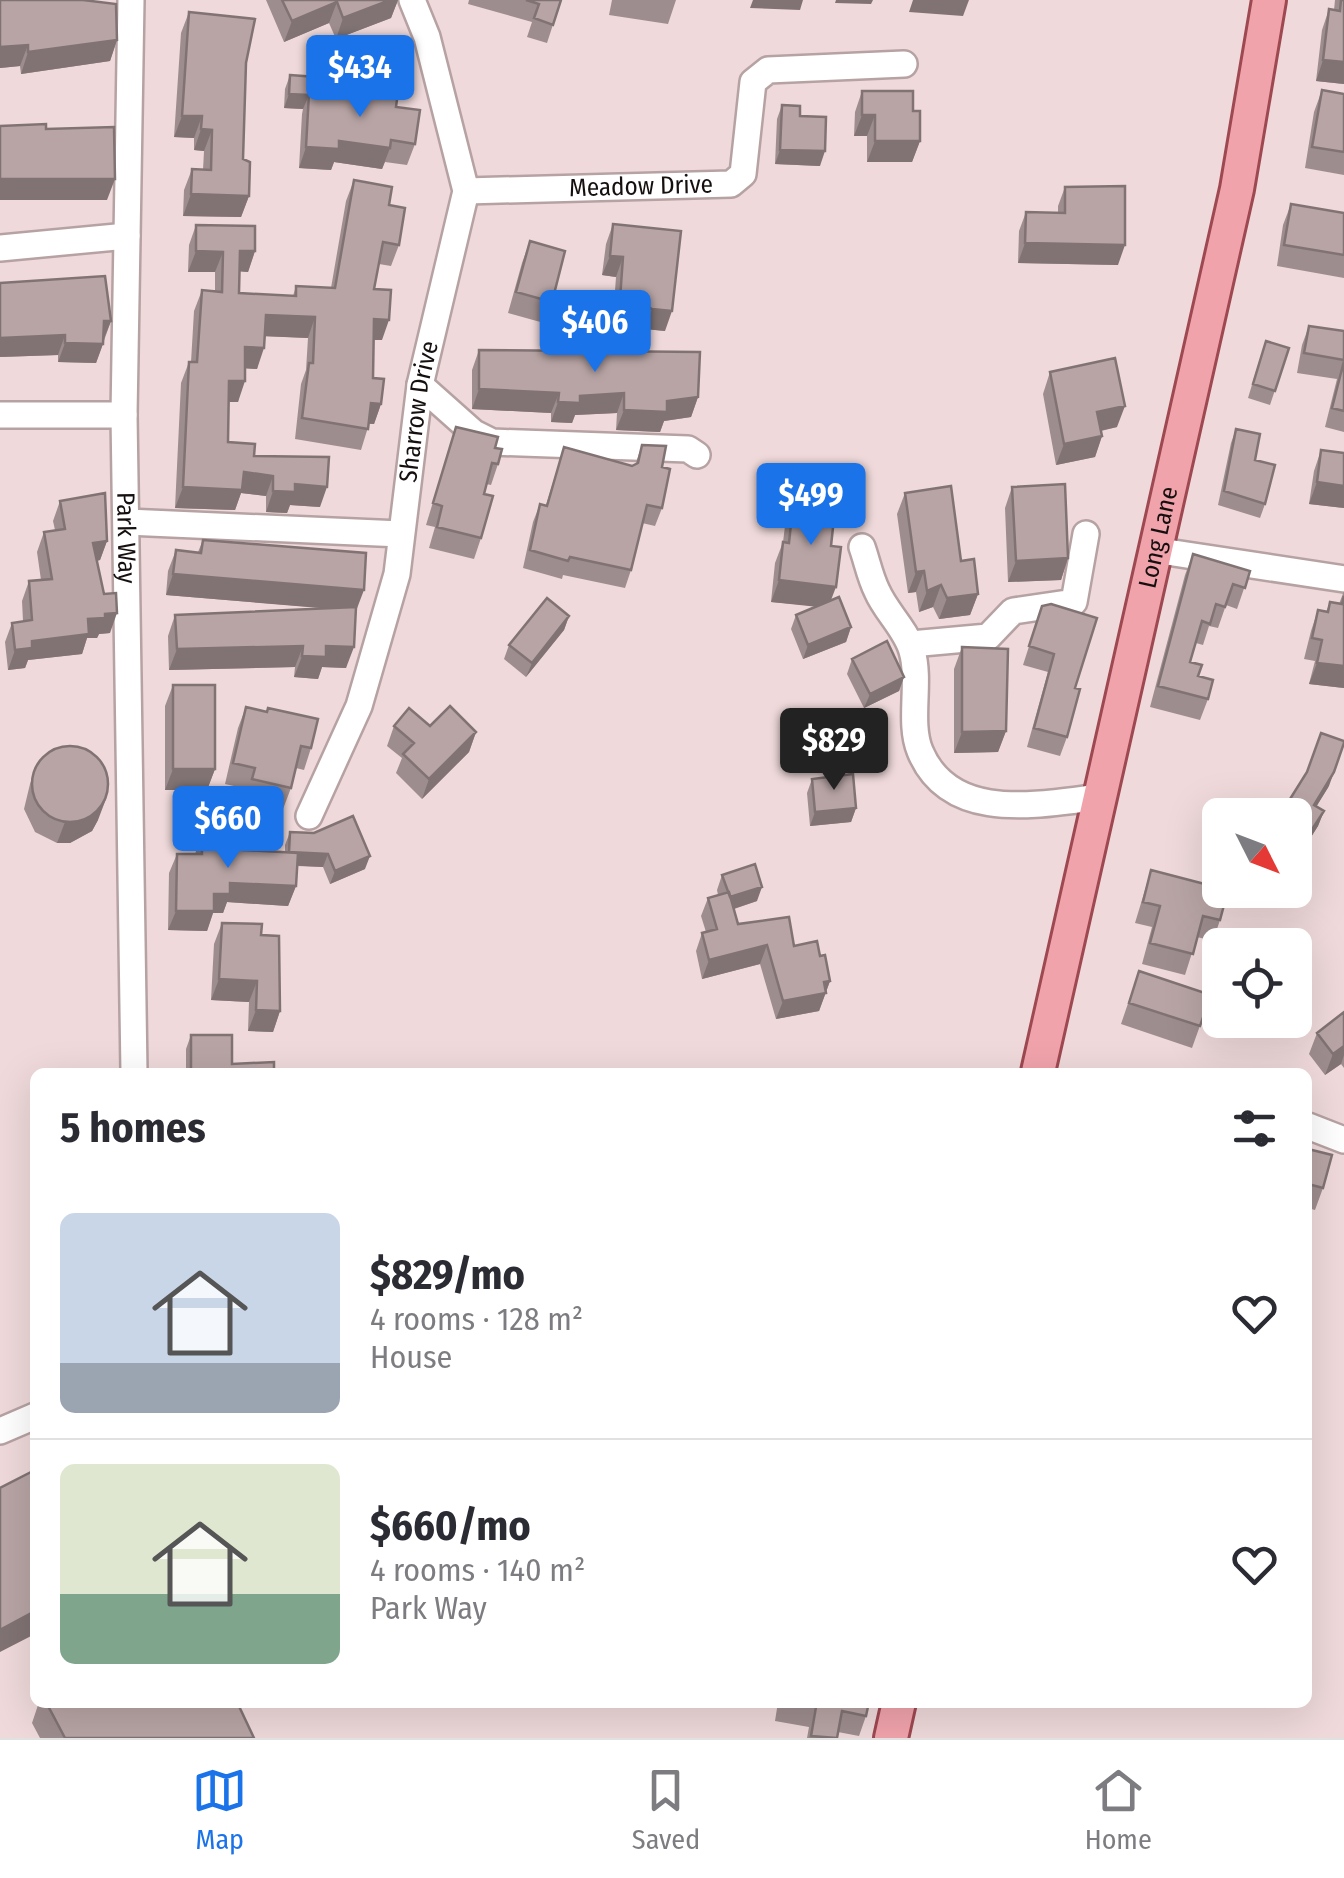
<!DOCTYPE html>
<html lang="en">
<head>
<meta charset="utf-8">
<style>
  :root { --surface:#fff; --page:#f7f7f7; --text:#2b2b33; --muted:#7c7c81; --line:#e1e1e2; --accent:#1a73e8 }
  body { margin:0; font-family:"Fira Sans Condensed",sans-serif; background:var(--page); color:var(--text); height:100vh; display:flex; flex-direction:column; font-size:38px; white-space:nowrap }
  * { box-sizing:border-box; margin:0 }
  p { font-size:32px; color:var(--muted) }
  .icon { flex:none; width:55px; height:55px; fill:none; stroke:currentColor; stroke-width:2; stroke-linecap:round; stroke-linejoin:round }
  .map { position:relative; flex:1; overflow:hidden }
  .panel { position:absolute; left:30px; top:1068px; width:1282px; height:640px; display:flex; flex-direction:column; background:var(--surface); border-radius:15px; box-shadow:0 10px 40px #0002 }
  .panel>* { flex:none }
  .needle { width:65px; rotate:132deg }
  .tools { position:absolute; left:1202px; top:798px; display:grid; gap:20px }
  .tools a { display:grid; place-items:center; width:110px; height:110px; border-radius:15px; background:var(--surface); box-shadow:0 10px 40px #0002; font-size:50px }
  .price { position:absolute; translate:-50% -85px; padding:0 22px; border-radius:10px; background:var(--accent); color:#fff; font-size:32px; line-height:65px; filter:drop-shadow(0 2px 5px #0008) }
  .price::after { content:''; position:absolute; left:50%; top:60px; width:30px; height:22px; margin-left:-15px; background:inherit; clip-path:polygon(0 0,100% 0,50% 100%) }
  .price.selected { background:#222; color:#fff }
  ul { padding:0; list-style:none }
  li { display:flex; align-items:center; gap:30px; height:250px; padding:0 30px }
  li+li { border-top:2px solid var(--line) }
  li span { display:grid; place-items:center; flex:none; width:280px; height:200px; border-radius:15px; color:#555 }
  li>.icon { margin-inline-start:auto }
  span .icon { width:120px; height:120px; fill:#fffc; stroke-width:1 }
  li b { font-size:42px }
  h2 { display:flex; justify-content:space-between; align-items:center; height:120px; padding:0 30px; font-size:42px }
  .tabs { display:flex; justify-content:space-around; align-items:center; height:140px; border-top:2px solid var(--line); background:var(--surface); font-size:28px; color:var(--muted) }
  .tabs a { display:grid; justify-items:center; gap:5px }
  .tabs .selected { color:var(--accent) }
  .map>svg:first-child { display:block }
</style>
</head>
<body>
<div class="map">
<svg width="1344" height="1738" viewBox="0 0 1344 1738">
  <rect width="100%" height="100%" fill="#efd9da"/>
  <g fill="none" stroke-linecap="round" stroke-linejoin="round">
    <defs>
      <g id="minor">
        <path id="s1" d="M131,0l-7,415 10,657"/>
        <path id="s2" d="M466,191l265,-7 12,-10 10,-92 15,-12 136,-6"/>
        <path d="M0,248l127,-12"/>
        <path d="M420,385l54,48 18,9 196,7 9,6"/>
        <path d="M0,415h124"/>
        <path d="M127,522l274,12"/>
        <path d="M862,547c5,14 8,30 15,44 9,21 29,38 35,60 9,31 -4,71 8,100 30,73 120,53 180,46"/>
        <path d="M1154,550l190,29"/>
        <path d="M911,644l77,-7 25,-26 61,-9 12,-68"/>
        <path id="s3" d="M309,816l50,-110 38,-132 23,-189 46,-194 -39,-154 -15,-37"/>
        <path d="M1308,1126l36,14"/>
        <path d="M0,1431l35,-15"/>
      </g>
      <g id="major">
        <path id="s4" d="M1038,1072l199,-883 32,-189"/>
        <path d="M891,1738l8,-36"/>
      </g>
    </defs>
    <use href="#minor" stroke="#b7a2a3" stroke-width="30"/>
    <use href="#major" stroke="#9e4851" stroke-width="38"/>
    <use href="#minor" stroke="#fff" stroke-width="25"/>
    <use href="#major" stroke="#f1a3ac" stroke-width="32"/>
  </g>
  <path fill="#9e8d8e" d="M0,0l117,40 -7,21 -89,13 -1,-8 -20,2z
    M266,0h132l-7,18 -55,21 -7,-16 -45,19z
    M469,0h92l-14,43 -20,-6 5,-15 -64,-18z
    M612,0h64l-8,24 -59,-9z
    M1335,0h9v84l-28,-3 6,-51 7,-21 5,1z
    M189,12l57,51 -3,96 6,37 -8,21 -58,-1 1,-26 8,-21 11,1 1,-19 -10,-1v-12l-20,-1 7,-104z
    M290,75l26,18 44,3 3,-9 33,20 19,37 -8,21 -22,-3 -3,7 -48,-7 -3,8 -32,-2 3,-54 1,-5 -19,-1 1,-19z
    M1322,90l22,4v81l-39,-7 9,-56z
    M862,91l51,20 7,30 -8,21h-45v-26h-13l1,-24z
    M782,105l18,11 20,50 -45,-2 2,-45z
    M354,180l35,25 10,40 -8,21 -12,-2 -5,25 8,51h-8l-1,38 8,26 -7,20h-5l-8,26 -66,-11 6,-55 5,-14 2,-32 -43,-2 -8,33 -12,-1 -7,34h-9l-1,40 26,14 66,51 -30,-2 -3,8 -21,-1v-16l-25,-3 -6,17 -60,-2 6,-125 8,-21h2l3,-51 8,-21 13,1v-19h-27l1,-27 7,-20 59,26 -7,21 -8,-1 -1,22 54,3 3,-10 35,2 15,-87z
    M1065,187l53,78 -100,-2 1,-32 7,-19 32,1v-7z
    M1291,204l53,9v65l-67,-12 6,-41z
    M613,224l52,107 -20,-2 -11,-5v-5l-21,-1 3,-41 -14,-2 4,-31z
    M530,241l22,61 -8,21 -36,-10 14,-50z
    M111,321l-15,42 -38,-1v-7l-58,2z
    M1309,326l35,5v101l-19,-5 12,-48 -40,-6 5,-28z
    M1289,348l-19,57 -22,-7 13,-43z
    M479,350l219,47 -7,20 -27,4 -4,11 -44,-2 1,-17 -42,2 -3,8 -21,-1v-9l-79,-4v-39z
    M1050,372l67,55 -16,4 1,5 -7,21 -39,8 -13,-71z
    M456,427l39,21 3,16 -7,21 -5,-1 -2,10 -3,44 -7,21 -45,-11 6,-21 -9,-2z
    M1236,429l19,31 10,44 -5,14 -42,-13 13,-62z
    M642,445l20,22v41l-7,18 -13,-3 -11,47 -6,18 -62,-13 -1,4 -39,-11 10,-46 7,-18 6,1 18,-58 68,19 3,-1z
    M1321,450l23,3v55l-35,-4 5,-33z
    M1012,487l56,71 -7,22 -53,2 -3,-74z
    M905,493l56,68 17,33 -8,21 -31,4 -6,-12 -14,5 -3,-20 -8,1 -11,-79z
    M60,501l47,40 -7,19 -3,1 13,72 -11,1 -2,4h-10l-5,16 -54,6 -3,8 -17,2 -3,-28 7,-19 11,-2 -1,-20 7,-20 12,-1 -4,-28 7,-20 11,-2 -2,-9z
    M793,505l38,41v54l20,27 -5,15 -43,17 -12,-30 5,-14 20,-9 -45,-4 4,-39 8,-21 2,-16z
    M203,540l153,71 -10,57 -24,-1 -4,12 -24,-2 1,-10 -126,3 -1,-34 7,-21 149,-7 -158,-13 2,-24 8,-21 22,2z
    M1193,554l57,17 -13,38 -11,-4 -8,23 -9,-2 -6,19 -7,-2 -6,19 18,37 -8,21 -50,-13 35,-132z
    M1344,591v97l-35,-4 6,-23 -11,-2 7,-28 7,-21 8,2 4,-10 9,2z
    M1042,606l33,82 -8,49 -7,19 -33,-9 21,-75 -25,-7z
    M569,616l-5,14 -38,47 -22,-18 5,-14z
    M962,647l44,84 -8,21 -44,1v-84z
    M852,659l52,18 -5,14 -35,17 -17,-34z
    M173,685l42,84 -8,21h-42v-84z
    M246,707l65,41 -7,22 -8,-2 -5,20 -8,21 -39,-8 3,-12 -22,-5 13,-56z
    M394,726h36l46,6 -7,20 -47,47 -26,-26 6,-15 -15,-12z
    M37,763l61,57 -6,11 -22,12h-13l-22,-11 -11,-23 6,-25z
    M812,779l44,29 -5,14 -41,4 -3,-33z
    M1329,786l-13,21 8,4 -6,15 -12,19 -11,-5v-25z
    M290,832l75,37 -35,15 -7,-17 -26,-1 -1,20 -8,20 -61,-4 -4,11h-10l-6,18 -39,-1 1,-57 8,-19h18l7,-19 29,5 12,10 42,2v-7z
    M1151,870l69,50 -7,21 -16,-4 -12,38 -43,-11 10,-37 -17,-4z
    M722,875l35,26 -23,8 4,15 82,32 10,25 -11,30 -43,8 -16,-55 -58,15 -6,-28 6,-18 4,-1 -5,-16 7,-18 10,-3 -1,-5z
    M222,923l39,12 19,76 -7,21 -25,-1 1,-29 -38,-2 3,-56z
    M1139,971l72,24 -19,53 -71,-24z
    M1344,1012v56l-3,-4 -16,11 -16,-21 8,-21z
    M191,1035l41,29 42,8h-88v-23z
    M1308,1149l15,39 -8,22 -7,-2z
    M39,1702h198l17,36h-214l-8,-15z
    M778,1702h91l-3,14 -7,20 -21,-4 -1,6h-30l2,-11 -34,-6z"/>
  <path fill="#817374" d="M390,0h8l-7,18 -55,21 7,-21z
    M753,0h50l-3,10 -50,-2z
    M836,0h37l-2,4 -36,-1z
    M913,0h56l-6,16 -54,-4z
    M337,2l-8,21 -45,19 8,-21z
    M117,40l-7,21 -89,13 7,-22z
    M28,45l-8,21 -20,2v-21z
    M1323,60l21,2v22l-28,-3z
    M289,94l20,1 -6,14 -19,-1z
    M862,115h13l-8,21h-13z
    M182,116h20l-8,22 -20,-1z
    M201,129l11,1 -8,21 -10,-1z
    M339,141l51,7 -8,21 -48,-7 -3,8 -32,-2 7,-21z
    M875,141h45l-8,21h-45z
    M780,150l45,1 -5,15 -45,-2z
    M0,179h115l-8,21h-107z
    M191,194l58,2 -8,21 -58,-1z
    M1025,243l100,2 -7,20 -100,-2z
    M196,251l27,1 -8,20h-27z
    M240,251h15l-7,21 -15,-1z
    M610,256l13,1 -7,20 -14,-2z
    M620,299l21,1 -7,19 -21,-1z
    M652,309l20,2 -7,20 -20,-2z
    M266,315l49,2 -7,21 -49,-2z
    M374,319l15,1 -7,20h-16z
    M104,321h7l-8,20z
    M65,335l-7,20 -58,2v-19z
    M65,343l38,1 -7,19 -38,-1z
    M245,347l19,1 -7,21 -19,-1z
    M229,381h16l-7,21h-17z
    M479,389l80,4 -8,20 -79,-4z
    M624,393l-7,20 -42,2 -3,8 -21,-1 7,-20 22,-6z
    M698,397l-7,20 -27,4 -4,11 -44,-2 8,-20 43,-9z
    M371,403l10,1 -7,20 -11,-1z
    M1125,406l-8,21 -27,6 7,-21z
    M1102,436l-7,21 -39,8 8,-21z
    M244,472l29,4 -7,20 -25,-3 -6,17 -60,-2 8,-21z
    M1317,482l27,4v22l-35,-4z
    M295,484l32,3 -7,20 -30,-2 -3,8 -21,-1 7,-21z
    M107,541l-7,19 -14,3 7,-20z
    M1068,558l-7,22 -53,2 8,-21z
    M924,571l-8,21 -8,1 8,-21z
    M173,574l191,16 -8,21 -190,-16z
    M779,580l57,7 -8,21 -57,-6z
    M941,585l-8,22 -14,5 8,-21z
    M978,594l-8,21 -31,4 8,-21z
    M117,613l-7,20 -11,1 -2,4h-10l-5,16 -54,6 -3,8 -17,2 7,-20 17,-9 56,-22 17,-5z
    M569,616l-5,14 -38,47 6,-14z
    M851,627l-5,15 -43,17 5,-14z
    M303,646l-8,21 -126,3 8,-21z
    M326,646l28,1 -8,21 -24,-1 -4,12 -24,-2 8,-21z
    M1317,663l27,3v22l-35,-4z
    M904,677l-5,14 -35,17 6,-14z
    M1006,731l-8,21 -44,1 8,-21z
    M476,732l-7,20 -47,47 7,-20z
    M173,769h42l-8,21h-42z
    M1334,772l-5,14 -21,34 6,-15z
    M106,799l-8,21 -6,11 -22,12h-13l8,-21z
    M856,808l-5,14 -41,4 5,-14z
    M1324,811l-6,15 -12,19 5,-14z
    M289,852l39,2 -5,13 -39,-2z
    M370,856l-5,13 -35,15 5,-13z
    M230,883l66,3 -8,20 -61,-4 -4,11h-10l-6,18 -39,-1 8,-19 38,-17z
    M762,887l-5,14 -33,11 5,-14z
    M767,945l-7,19 -58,15 7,-19z
    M219,979l38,2 -8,21 -38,-2z
    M830,981l-11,30 -43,8 7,-18z
    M256,1010l24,1 -7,21 -25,-1z
    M1344,1046v9l-3,9 -16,11 8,-21z
    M35,1611v23l-35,18v-22z"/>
  <path fill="#b8a4a5" stroke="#817374" stroke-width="2.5" d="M0,0h83l33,4 1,36 -89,12v-7l-28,2z
    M282,0h108l-47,18 -6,-16 -45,19z
    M526,0h35l-8,25 -19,-7 5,-14z
    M1341,0h3v62l-21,-2 6,-51 11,2z
    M189,12l66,7 -9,44 -3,96 7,3 -1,34 -58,-2 1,-25 19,1 1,-40 -11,-1 1,-13h-20z
    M290,75l26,2v16h-7v2l-20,-1z
    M363,87l35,5 -2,15 24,3 -5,34 -24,-4 -1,8 -51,-7v8l-33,-2 3,-54 53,3z
    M1322,90l22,4v58l-32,-5z
    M862,91h51v20h7v30h-45v-26h-13z
    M782,105l18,1v10l26,1 -1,34 -45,-1z
    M46,124v5l68,-2 1,52h-115v-53z
    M354,180l38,7 -3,18 16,3 -6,37 -16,-3 -9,47 17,1 -2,30 -15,-1 -1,59 11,1 -3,25 -10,-1 -3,26 -66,-11 7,-55h4l2,-46 -49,-2 -2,33 -19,-1v34h-16l-1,61 27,2 -1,12 75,1 -2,30 -32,-3v8l-22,-1v-15l-29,-4 -2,18 -59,-3 6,-125h8l5,-72 20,2 1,-40 -27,-1v-26l59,1v25h-15l-1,42 57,3v-10l39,2z
    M1125,186v59l-100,-2 1,-31 39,1v-26z
    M1291,204l53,9v42l-60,-10z
    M613,224l68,7 -9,80 -20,-2 -11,-4v-5l-21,-1 3,-42 -13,-1z
    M530,241l35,10 -13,51 -36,-10z
    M105,276l6,45h-7l-1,23 -38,-1v-8l-65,3v-55z
    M1309,326l35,5v29l-40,-7z
    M1266,341l23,7 -14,43 -22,-7z
    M479,350l221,2 -2,45 -31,4v11l-43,-2v-17l-44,3v7l-22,-1 1,-9 -80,-4z
    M1115,358l10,48 -28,6 5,24 -38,8 -14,-72z
    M1344,361v50l-12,-3z
    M456,427l42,10 -3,11 7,1 -4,15 -6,-1 -8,31 9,2 -12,42 -44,-11 5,-21 -9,-3z
    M1236,429l24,5 -5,26 20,5 -10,39 -41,-13z
    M642,445l24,1 -4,21 8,2 -8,39 -15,-3 -16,65 -61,-13 -2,4 -38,-11 10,-46 7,2 17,-59 68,19 6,-3z
    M1321,450l23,3v33l-27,-4z
    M1065,484l3,74 -52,3 -4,-74z
    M951,486l10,75 13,-2 4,35 -31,4 -6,-13 -14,6 -3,-20 -8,1 -11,-79z
    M105,493l2,48 -14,2 11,51 12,-1 1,20 -12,1v4l-17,1 1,15 -57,7v7l-17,2 -3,-27 20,-3 -3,-39 23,-2 -8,-47 21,-3 -5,-28z
    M793,505l42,4 -4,37 10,1 -5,40 -57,-7 4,-38 6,1z
    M203,540l163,13 -2,37 -191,-16 3,-24 25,3z
    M1193,554l57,17 -5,17 -12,-4 -8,23 -9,-3 -6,20 -8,-3 -12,41 12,3 -4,11 15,4 -5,19 -50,-13z
    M1344,596v70l-27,-3 5,-23 -10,-2 6,-28 10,2 2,-10 12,2z
    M839,597l12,30 -43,18 -12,-30z
    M547,598l22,18 -37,47 -23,-18z
    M1051,604l46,14 -22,70 5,1 -13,48 -33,-9 20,-74 -25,-8 13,-40z
    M356,607l-2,40 -28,-1v11l-24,-1 1,-10 -126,3 -2,-34z
    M887,641l17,36 -34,17 -18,-35z
    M962,647l46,2 -2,82 -44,1z
    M173,685h42v84h-42z
    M450,706l26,26 -47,47 -26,-25 11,-11 -20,-17 15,-18 21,18z
    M246,707l21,5 1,-4 50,11 -7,29 -10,-2 -10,42 -39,-9 3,-11 -22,-5z
    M1321,733l23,8v2l-10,29 -20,33 10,6 -13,20 -16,-8v-8h-15l27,-43z
    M32 784a38 38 0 1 1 76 0a38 38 0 1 1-76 0Z
    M853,774l3,34 -41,4 -3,-33z
    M353,816l17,40 -35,15 -7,-17 -39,-2 1,-20 24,1z
    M202,835h29v5h12v10l55,3 -2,33 -66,-3v11h-16v17h-38l1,-57h25z
    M755,864l7,23 -32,10 -8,-22z
    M1151,870l69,18v2h8l-8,30 -17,-4 -10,38 -43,-11 10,-37 -17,-4z
    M729,892l9,32 51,-7 5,29 23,-5 3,15 5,-1 5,26 -6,1 2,11 -43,8 -16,-56 -58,15 -7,-27 15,-4 -9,-31z
    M222,923l40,1 -1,11 18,1 1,75 -24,-1 1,-29 -38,-2z
    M1139,971l72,24 -11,31 -71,-23z
    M1344,1012v34l-11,8 -16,-21z
    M191,1035h41v29l42,-2v10h-83z
    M1308,1149l24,6 -9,33 -15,-4z
    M35,1470v141l-35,19v-142z
    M46,1702h191l17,36h-189z
    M792,1702h77l-3,14 -24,-5 -5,27 -26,-2 5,-29z"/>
  <g text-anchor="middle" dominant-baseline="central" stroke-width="9" stroke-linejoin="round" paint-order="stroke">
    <g font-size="25" fill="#160f0f" stroke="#efd9da">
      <text stroke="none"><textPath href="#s2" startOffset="175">Meadow Drive</textPath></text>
      <text stroke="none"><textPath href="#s3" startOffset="422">Sharrow Drive</textPath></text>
      <text stroke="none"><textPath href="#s1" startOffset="538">Park Way</textPath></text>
      <text stroke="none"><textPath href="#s4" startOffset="548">Long Lane</textPath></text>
    </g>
  </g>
</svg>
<div class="tools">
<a><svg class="needle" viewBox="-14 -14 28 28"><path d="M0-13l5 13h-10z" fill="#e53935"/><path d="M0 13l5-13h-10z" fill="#7c7c81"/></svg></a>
<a><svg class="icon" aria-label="locate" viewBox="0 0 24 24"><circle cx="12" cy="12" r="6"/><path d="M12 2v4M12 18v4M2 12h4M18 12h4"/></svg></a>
</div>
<b class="price" style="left:360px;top:120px">$434</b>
<b class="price" style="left:595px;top:375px">$406</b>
<b class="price" style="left:811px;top:548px">$499</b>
<b class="price selected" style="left:834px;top:793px">$829</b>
<b class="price" style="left:228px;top:871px">$660</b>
<section class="panel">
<h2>5 homes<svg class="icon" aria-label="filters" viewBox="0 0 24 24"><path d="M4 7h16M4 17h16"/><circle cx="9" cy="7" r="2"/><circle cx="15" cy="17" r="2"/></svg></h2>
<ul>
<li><span style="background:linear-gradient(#c9d6e8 75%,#9aa5b1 0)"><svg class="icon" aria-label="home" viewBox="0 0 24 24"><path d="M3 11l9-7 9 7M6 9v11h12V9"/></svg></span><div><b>$829/mo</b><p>4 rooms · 128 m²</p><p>House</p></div><svg class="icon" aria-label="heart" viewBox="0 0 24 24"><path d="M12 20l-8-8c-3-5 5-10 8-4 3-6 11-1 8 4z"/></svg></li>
<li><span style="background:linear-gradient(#dfe7d0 65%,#7fa58c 0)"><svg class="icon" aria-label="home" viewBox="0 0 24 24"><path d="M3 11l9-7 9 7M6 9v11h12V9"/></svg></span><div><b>$660/mo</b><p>4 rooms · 140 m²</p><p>Park Way</p></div><svg class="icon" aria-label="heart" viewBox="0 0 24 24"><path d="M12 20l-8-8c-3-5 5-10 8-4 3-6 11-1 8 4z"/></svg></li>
</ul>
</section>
</div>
<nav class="tabs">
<a class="selected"><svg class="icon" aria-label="map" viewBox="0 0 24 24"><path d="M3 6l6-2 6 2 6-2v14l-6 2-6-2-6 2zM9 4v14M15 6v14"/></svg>Map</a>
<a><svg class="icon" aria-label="saved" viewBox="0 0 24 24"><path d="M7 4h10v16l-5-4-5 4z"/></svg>Saved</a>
<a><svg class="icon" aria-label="home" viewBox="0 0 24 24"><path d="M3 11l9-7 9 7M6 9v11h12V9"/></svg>Home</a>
</nav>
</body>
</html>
